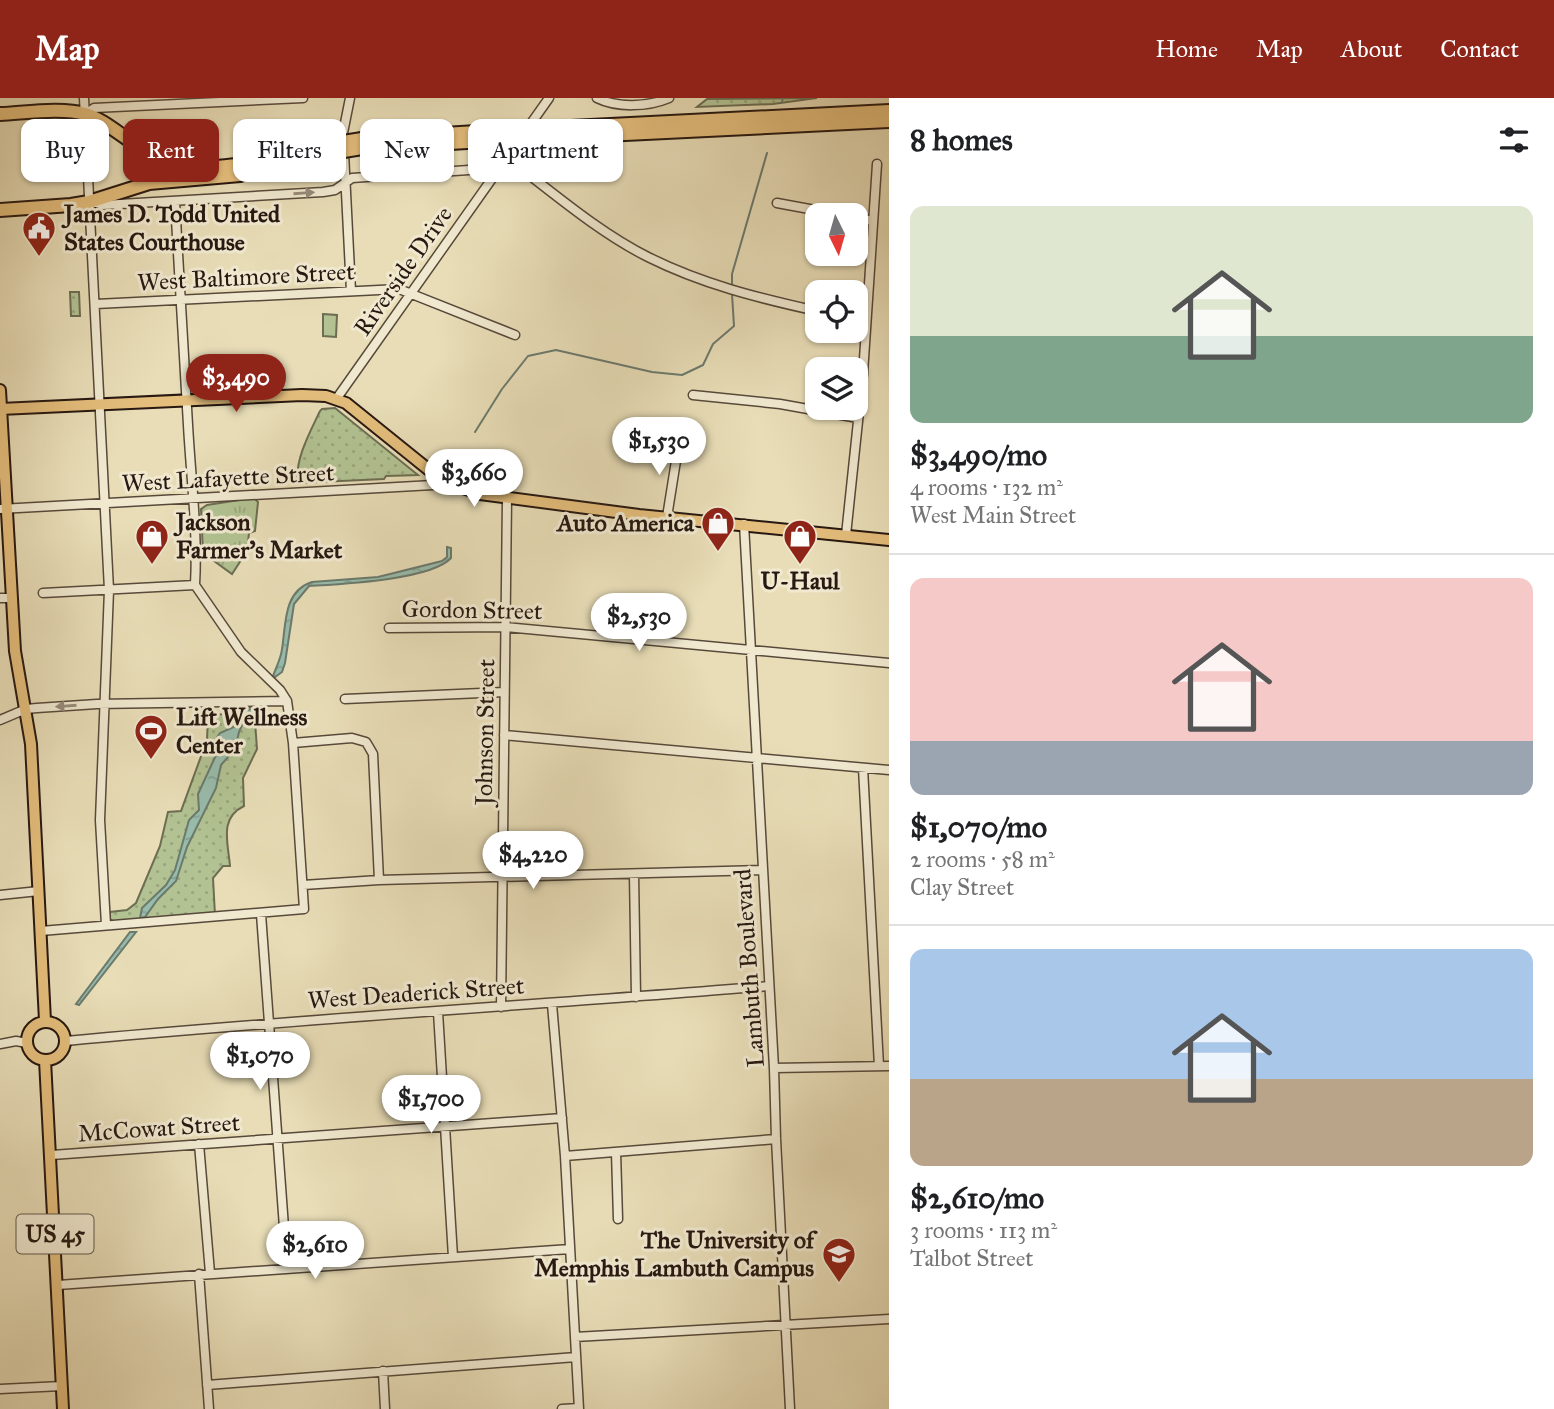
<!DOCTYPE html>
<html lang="en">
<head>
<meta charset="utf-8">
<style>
  :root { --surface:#fff; --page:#f6f6f6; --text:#202124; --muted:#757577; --line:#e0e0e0; --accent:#8f2418 }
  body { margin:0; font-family:"IM FELL Great Primer",serif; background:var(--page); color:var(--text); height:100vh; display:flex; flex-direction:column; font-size:26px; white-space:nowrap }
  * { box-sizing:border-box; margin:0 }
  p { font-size:23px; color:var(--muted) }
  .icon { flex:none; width:38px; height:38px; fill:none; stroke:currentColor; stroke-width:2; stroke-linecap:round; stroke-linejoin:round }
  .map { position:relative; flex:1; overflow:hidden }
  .side { display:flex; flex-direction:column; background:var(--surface); width:665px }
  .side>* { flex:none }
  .banner { position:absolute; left:21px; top:21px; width:665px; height:63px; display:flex; gap:14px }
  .needle { width:46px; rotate:175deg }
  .controls { position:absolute; left:805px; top:105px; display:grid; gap:14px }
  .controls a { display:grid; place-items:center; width:63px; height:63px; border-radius:14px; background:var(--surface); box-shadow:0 2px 5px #0004; font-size:35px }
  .price { position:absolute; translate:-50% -60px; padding:0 16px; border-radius:24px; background:#fff; color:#222; font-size:23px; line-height:46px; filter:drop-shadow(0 2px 4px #0008) }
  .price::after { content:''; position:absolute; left:50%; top:42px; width:21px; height:16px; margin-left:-10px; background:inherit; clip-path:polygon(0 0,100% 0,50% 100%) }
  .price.on { background:var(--accent); color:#fff }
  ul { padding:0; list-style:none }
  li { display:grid; align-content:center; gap:14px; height:371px; padding:0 21px }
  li+li { border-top:2px solid var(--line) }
  li span { display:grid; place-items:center; height:217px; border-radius:14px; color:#555 }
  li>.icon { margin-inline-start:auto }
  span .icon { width:126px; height:126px; fill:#fffc; stroke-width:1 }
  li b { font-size:30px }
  h2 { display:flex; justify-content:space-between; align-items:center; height:84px; padding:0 21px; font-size:30px }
  .tag { padding:0 24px; border-radius:14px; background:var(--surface); box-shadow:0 2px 5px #0004; font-size:24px; line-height:63px }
  .tag.on { background:var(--accent); color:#fff }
  header { display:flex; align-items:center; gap:42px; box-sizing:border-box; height:98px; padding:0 35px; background:var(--accent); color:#fff }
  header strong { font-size:33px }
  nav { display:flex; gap:38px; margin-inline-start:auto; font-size:24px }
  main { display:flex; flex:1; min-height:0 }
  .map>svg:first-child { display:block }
</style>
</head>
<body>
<header>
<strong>Map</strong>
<nav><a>Home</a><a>Map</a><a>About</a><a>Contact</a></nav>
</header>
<main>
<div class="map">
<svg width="889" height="1311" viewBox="0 0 889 1311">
  <defs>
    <pattern id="grass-dots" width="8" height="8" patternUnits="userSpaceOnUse" patternTransform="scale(1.75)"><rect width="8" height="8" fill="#b2c292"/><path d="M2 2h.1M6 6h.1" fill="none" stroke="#99a67d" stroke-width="1.8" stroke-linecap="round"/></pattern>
    <pattern id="park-tufts" width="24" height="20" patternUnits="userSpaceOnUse" patternTransform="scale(1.75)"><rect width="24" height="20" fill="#b2c292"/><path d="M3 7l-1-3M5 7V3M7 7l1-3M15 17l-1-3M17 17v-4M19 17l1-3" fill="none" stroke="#99a67d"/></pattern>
    <pattern id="water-ripples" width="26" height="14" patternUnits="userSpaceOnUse" patternTransform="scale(1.75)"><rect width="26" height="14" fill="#98bcab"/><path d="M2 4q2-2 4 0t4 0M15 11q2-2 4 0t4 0" fill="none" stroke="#83a192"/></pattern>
  </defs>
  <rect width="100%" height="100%" fill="#e8ddb7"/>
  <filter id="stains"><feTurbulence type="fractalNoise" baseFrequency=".00286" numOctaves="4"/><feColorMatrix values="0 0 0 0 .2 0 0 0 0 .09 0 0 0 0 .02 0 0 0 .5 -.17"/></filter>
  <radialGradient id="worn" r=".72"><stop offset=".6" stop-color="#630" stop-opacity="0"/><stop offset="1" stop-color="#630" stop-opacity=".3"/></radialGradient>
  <path fill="url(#grass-dots)" stroke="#6c6d52" stroke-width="2" d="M817,0l-44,6 -76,3 10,-8z
    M70,194h9l1,24h-9z
    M335,310l83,67 -32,1 -2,3 -86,4c-4,-22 12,-51 22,-72l2,-2z
    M254,609l3,42 -14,29 1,28c-25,12 -16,36 -14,60h-7l-10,12 2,37 -100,7 -5,-3v-7l17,-2 9,-7 24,-57 8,-34 13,-1 26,-71 1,-25 21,-1 6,-6z"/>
  <path fill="url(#park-tufts)" stroke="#6c6d52" stroke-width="2" d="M246,401h9l3,3 -3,29 -6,2 -2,18 -15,23 -29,-21 -2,-44 6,-4z"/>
  <path fill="#b2c292" stroke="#6c6d52" stroke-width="2" d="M323,216l14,1 -1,22 -13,-1z"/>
  <path fill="url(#water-ripples)" stroke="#6b7a6d" stroke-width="2" d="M447,449l4,1v10c-20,22 -111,26 -142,28l-15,18 -9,59 -3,9 -7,5 -2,-1c3,-8 8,-18 9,-27 4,-24 1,-58 30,-67l66,-5 64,-16 5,-4z
    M252,611v3l-5,2 -8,18 -4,17 -14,16 -5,23 -29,59 -11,34 -18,18 -13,18 -5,1 2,-10 24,-23 9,-15 14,-50 10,-10 -1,-16 19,-41 -1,-14 4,-6 16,-7 10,-16z
    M130,834h6l-57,73 -3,-1z"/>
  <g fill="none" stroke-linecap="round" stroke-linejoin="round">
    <path stroke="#6b7a6d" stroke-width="2" d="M782,4l1,-4
      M732,187v-11l35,-121
      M475,334l27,-43 26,-33 28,-6 96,22 30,3 21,-10 10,-21 21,-18 -2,-32"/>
    <defs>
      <path id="minor" d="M84,0l25,492 -9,230 6,105
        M350,0l-7,35 8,158
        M597,0c20,10 51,9 72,0
        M85,16l9,-6 209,-10
        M506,59c45,34 92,75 142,100 54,27 110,41 169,54
        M92,104l11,3 220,-13 12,-2 17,-12 146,-10
        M175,104c5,74 8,149 13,223 3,54 10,106 7,160
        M777,105l65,12
        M856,120l17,3
        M96,206l303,-15 116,46
        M693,297l87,9 78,14
        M337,300l212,-300
        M0,411l451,-25
        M667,419l12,-75
        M744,426l30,544 2,71 14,270
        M846,437l17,-161 14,-210
        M43,495l152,-8
        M0,500h11
        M389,530l117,-1 383,36
        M345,601l159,-7
        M0,622l26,-11 11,-1 60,-4 190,-3
        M504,637l385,35
        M293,645l59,-5 14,4 3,5 4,7 6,126
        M863,670l16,298
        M634,776l2,123
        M303,787l76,-5 383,-10
        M0,797l39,-4
        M261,816l26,354
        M41,833l263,-22 -11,-166 -6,-42 -7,-11 -39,-38 -46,-67
        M552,906l13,152 14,253
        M501,909l6,-508
        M438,914l15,245
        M66,943c234,-22 469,-36 703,-55
        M0,946l16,-3 11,2
        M774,970l115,-2
        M199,1046l11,129
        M616,1054l2,67
        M52,1057l510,-37
        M565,1058l211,-17
        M199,1176l10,135
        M58,1187l512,-36
        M575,1239l314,-18
        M383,1273l2,38
        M207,1287l369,-28
        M0,1291l62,-3
        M562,1311l17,-1"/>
      <path id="major" d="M0,292l15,261 16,93 14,277
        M0,311l302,-14 24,1 20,7 88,71 17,10 29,10 159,21 250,25
        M27 943a19 19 0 1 1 38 0a19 19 0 1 1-38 0Z
        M45,962l18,349"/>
      <path id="highway" d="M0,16c24,-1 62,-7 85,0 20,6 37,23 55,33 57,33 100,19 159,2
        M551,30l338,-17
        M543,40l346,-17
        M362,41l131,-8
        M362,50l123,-7
        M0,112l71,-5 18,-3 60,-19 91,-8 62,-17"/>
    </defs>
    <use href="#minor" stroke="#57493a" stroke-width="11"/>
    <use href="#major" stroke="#271811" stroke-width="14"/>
    <use href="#highway" stroke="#271811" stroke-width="16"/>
    <use href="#minor" stroke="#f0e9d0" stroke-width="8"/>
    <use href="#major" stroke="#e4be7c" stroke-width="10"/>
    <use href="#highway" stroke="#e4be7c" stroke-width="12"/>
    <defs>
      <path id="highway-bridge" d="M493,33l58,-3
        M485,43l58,-3
        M299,51l63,-10
        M302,60l60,-10"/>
    </defs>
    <use href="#highway-bridge" stroke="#271811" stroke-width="16" stroke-linecap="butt"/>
    <use href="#highway-bridge" stroke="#e4be7c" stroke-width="12"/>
  </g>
  <defs><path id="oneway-solid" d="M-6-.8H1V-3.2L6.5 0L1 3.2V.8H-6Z" transform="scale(1.75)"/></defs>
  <g fill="#968b7a">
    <use href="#oneway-solid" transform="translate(304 95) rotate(-4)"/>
    <use href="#oneway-solid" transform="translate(66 608) rotate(176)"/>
  </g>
  <defs>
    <symbol id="civic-pin" viewBox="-11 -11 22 30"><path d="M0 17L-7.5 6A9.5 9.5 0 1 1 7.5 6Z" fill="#8f2418" stroke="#f0e9d0"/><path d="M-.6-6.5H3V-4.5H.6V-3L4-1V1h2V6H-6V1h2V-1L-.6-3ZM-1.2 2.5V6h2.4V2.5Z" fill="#fff"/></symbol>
    <symbol id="shop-pin" viewBox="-11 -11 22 30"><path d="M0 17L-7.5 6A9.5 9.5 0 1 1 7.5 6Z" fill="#8f2418" stroke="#f0e9d0"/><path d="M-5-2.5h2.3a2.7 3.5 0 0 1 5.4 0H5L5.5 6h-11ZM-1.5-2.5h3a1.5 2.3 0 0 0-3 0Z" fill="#fff"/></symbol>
    <symbol id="stadium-pin" viewBox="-11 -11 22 30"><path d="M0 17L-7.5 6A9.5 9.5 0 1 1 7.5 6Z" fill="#8f2418" stroke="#f0e9d0"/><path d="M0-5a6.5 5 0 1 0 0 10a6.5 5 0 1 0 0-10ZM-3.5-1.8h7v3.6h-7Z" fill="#fff"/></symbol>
    <symbol id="university-pin" viewBox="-11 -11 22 30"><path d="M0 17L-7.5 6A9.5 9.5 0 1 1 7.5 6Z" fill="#8f2418" stroke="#f0e9d0"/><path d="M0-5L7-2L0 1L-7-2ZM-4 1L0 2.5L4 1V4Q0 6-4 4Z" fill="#fff"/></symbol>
  </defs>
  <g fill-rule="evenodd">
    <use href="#civic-pin" x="20" y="111" width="38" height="52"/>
    <use href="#shop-pin" x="699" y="406" width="38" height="52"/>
    <use href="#shop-pin" x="133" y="419" width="38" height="52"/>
    <use href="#shop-pin" x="781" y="419" width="38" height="52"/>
    <use href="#stadium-pin" x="132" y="614" width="38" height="52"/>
    <use href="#university-pin" x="820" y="1137" width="38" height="52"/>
  </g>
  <g text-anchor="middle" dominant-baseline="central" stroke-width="6" stroke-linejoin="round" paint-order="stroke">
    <rect fill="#f0e9d0" stroke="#63574a" stroke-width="2" x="16.5" y="1116.5" width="77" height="39" rx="5"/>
    <g font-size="23" font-weight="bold" fill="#271811">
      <text x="55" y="1136">US 45</text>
    </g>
    <g font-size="24" font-weight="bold" fill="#271811" stroke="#f0e9d0" text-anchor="start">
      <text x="64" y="116">James D. Todd United<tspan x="64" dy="28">States Courthouse</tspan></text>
      <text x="176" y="424">Jackson<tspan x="176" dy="28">Farmer's Market</tspan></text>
      <text x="694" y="425" text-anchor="end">Auto America</text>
      <text x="800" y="483" text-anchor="middle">U-Haul</text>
      <text x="176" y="619">Lift Wellness<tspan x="176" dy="28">Center</tspan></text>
      <text x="814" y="1142" text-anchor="end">The University of<tspan x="814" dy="28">Memphis Lambuth Campus</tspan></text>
    </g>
    <g font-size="24" fill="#271811" stroke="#f0e9d0">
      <text transform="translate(403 173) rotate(-55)">Riverside Drive</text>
      <text transform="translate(246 179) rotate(-3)">West Baltimore Street</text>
      <text transform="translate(228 380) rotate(-3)">West Lafayette Street</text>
      <text transform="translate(472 512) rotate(1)">Gordon Street</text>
      <text transform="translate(485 634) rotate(-89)">Johnson Street</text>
      <text transform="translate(749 870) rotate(-94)">Lambuth Boulevard</text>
      <text transform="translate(416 895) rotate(-4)">West Deaderick Street</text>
      <text transform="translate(159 1030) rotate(-4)">McCowat Street</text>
    </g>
  </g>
  <rect width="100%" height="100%" filter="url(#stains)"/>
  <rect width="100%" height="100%" fill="url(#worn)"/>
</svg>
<div class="controls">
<a><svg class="needle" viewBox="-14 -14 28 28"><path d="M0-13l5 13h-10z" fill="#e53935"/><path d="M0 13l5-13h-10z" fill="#757577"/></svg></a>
<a><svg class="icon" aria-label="locate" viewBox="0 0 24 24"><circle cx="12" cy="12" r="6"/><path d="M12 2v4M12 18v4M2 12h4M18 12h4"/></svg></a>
<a><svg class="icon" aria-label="layers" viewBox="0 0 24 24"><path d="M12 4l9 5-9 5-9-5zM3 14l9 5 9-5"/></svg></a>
</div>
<b class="price on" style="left:236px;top:316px">$3,490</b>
<b class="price" style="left:659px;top:379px">$1,530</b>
<b class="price" style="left:474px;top:411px">$3,660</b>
<b class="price" style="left:639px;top:555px">$2,530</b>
<b class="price" style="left:533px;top:793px">$4,220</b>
<b class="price" style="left:260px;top:994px">$1,070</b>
<b class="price" style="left:431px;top:1037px">$1,700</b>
<b class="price" style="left:315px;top:1183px">$2,610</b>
<div class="banner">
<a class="tag">Buy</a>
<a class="tag on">Rent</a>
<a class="tag">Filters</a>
<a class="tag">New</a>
<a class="tag">Apartment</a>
</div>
</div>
<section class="side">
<h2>8 homes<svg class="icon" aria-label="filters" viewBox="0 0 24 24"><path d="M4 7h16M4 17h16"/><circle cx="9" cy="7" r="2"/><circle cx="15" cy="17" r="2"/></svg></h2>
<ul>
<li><span style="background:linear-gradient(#dfe7d0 60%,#7fa58c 0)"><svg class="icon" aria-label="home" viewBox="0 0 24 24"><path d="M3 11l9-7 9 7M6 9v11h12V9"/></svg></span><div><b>$3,490/mo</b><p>4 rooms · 132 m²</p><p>West Main Street</p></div></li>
<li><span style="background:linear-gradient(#f6c9c9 75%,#9aa5b1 0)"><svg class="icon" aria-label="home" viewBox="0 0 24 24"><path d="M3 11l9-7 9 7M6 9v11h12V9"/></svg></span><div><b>$1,070/mo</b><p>2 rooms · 58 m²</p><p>Clay Street</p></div></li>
<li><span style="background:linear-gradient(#a9c7e8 60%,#b9a48a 0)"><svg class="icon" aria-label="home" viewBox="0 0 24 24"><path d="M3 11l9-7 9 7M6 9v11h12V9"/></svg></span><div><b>$2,610/mo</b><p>3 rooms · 113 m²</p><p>Talbot Street</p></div></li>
</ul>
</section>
</main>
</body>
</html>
